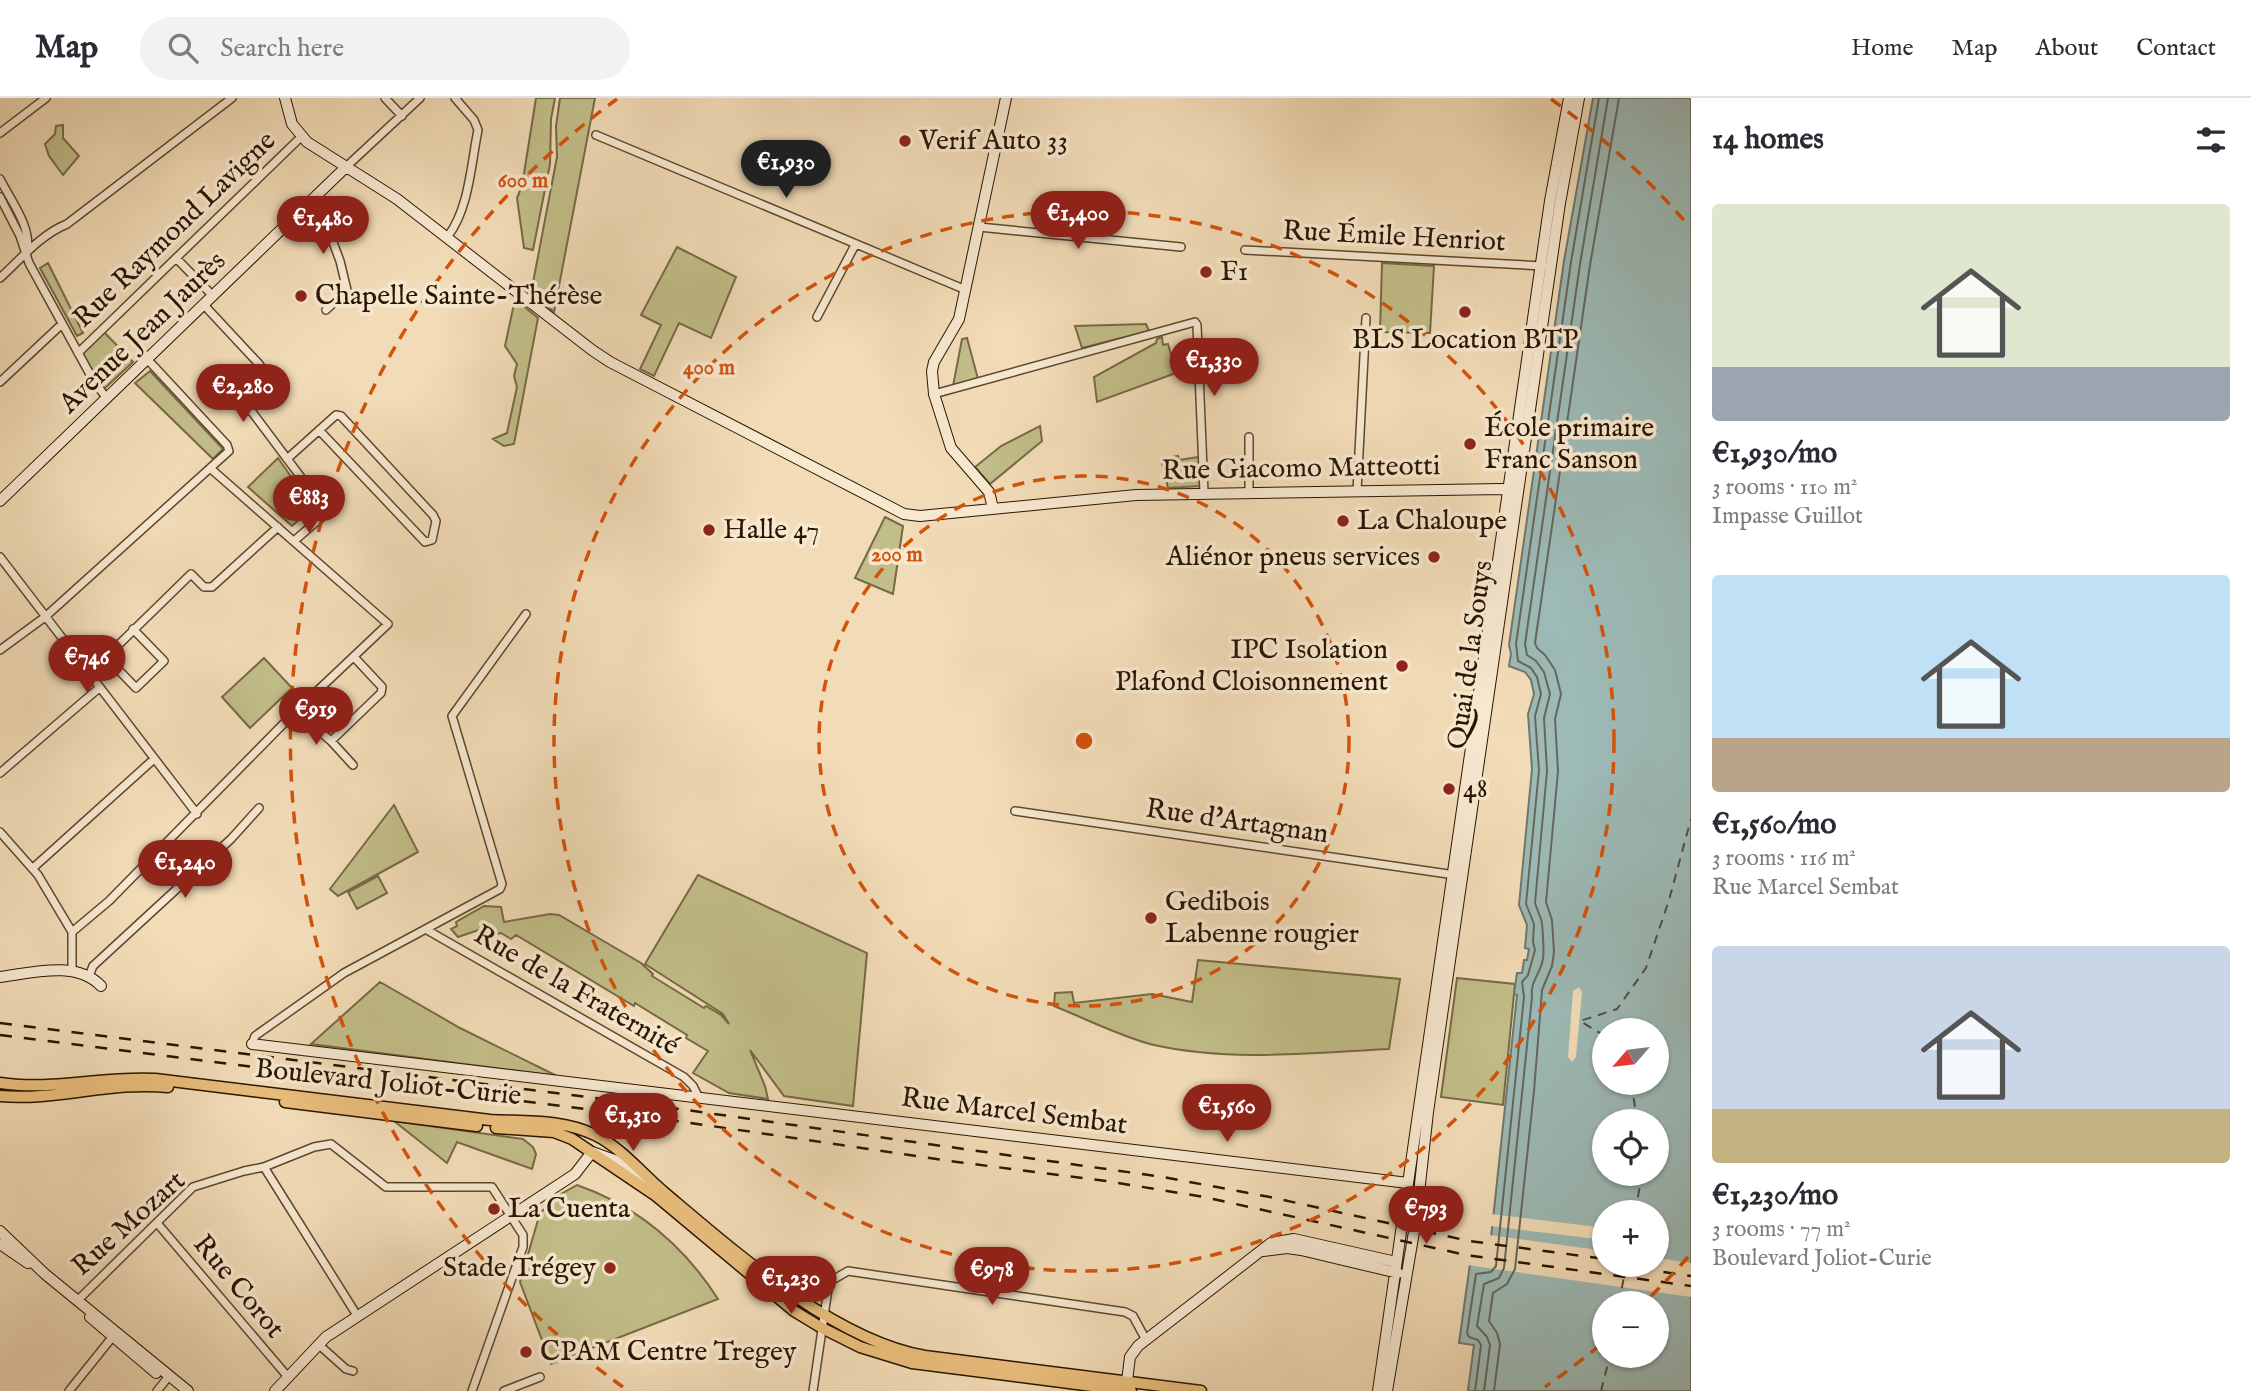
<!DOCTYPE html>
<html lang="en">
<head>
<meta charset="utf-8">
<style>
  :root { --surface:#fff; --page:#f2f2f3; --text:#2b2b33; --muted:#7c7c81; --line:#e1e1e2; --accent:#8f2418 }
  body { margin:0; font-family:"IM FELL English",serif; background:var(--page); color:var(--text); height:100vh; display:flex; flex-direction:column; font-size:26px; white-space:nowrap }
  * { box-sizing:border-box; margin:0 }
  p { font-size:23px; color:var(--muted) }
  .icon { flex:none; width:38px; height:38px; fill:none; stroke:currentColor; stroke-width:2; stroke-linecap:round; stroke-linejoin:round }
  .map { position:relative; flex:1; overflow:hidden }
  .sheet { display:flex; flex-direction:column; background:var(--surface); width:560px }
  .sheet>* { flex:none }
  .needle { width:46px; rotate:242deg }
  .controls { position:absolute; left:1592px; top:920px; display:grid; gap:14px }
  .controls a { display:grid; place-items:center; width:77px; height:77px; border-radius:50%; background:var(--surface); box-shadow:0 2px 5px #0004; font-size:35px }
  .price { position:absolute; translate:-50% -60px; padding:0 16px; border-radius:24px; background:var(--accent); color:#fff; font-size:23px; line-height:46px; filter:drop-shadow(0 2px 4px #0008) }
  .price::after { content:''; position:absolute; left:50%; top:42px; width:21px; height:16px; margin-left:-10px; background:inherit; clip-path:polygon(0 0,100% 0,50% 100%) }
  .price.selected { background:#222; color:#fff }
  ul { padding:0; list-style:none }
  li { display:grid; align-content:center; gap:14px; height:371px; padding:0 21px }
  li span { display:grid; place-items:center; height:217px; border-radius:7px; color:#555 }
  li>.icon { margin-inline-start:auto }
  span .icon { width:126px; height:126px; fill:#fffc; stroke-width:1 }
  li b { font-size:30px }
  h2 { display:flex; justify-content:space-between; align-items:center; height:84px; padding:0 21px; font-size:30px }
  header { display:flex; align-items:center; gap:42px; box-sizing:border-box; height:98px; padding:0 35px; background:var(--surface); border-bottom:2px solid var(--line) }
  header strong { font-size:33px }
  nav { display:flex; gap:38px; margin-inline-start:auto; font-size:24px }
  .search { width:490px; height:63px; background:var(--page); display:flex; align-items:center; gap:18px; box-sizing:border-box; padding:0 24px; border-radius:38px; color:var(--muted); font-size:26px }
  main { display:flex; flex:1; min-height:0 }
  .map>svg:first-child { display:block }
</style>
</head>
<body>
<header>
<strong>Map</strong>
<div class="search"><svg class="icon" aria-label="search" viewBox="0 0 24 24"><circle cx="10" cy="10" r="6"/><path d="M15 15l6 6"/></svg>Search here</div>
<nav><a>Home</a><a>Map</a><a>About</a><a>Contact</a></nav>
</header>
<main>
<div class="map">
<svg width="1691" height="1293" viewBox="0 0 1691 1293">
  <rect width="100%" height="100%" fill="#f2dcb7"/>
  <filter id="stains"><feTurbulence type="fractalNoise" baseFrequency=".00286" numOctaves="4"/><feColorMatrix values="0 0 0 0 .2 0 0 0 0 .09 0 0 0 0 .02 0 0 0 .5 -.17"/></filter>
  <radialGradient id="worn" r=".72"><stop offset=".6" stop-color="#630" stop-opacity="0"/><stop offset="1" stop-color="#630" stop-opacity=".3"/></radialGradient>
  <path fill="#c2be89" stroke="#766a45" stroke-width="2" d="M536,0h19l-4,21 -1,45 -17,86 -9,-2 -7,-50 5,-12z
    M560,0h35l-41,214 -23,-19 26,-136 -1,-31z
    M63,27v13l16,18 -16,19 -14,-19 -4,-12 10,-10 1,-8z
    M677,149l59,30 -25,61 -32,-15 -25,53 -14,-7 21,-44 -20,-10z
    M48,165l35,70 -6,3 -37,-68z
    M1382,165l52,3 -4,67 -50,-1z
    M515,201l23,19 -24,126 -10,2 -11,-7 14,-6 10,-46 -3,-11 3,-12 -12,-18z
    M1146,226l3,7 -67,17 -7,-22z
    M103,233l30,31 -29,27 -14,-15 -10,-20z
    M1162,239l1,8 5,-1 7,24 20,-7v5l-98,36 -3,-25 62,-34 1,-4z
    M967,240l11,41 -25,7 9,-47z
    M150,273l73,78 -10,10 -78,-76z
    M1040,328l2,15 -52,43 -15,-17 26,-21z
    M1178,358l1,4 20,-3 1,29 -32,2 -7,-29z
    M278,360l35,50 -21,18 -44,-39z
    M885,419l18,9 -10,68 -38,-16z
    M264,560l28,30 -42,40 -28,-31z
    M394,707l24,47 -80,44 -8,-7z
    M698,777l169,78 -14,153 -69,-10 -34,-46 15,36 3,13 -39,-6 -36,-20 15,-22 -22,-13 1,-3 -52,-32 -1,3 -118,-71 -5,4 -10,-6 -9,2 -2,-9 -32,11 -7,-8 6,-3 -1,-4 28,-16 17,1 3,15 46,-8 9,1 82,48 12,11 -1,2 52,32 2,-2 15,9 8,9 -6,-10 -78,-50z
    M378,778l9,17 -30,16 -9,-17z
    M1198,862l202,19 -11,70c-77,4 -158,13 -235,-4 -30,-7 -70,-27 -100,-39l1,-13 17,-1 2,11 78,-9 40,8z
    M1457,880l58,6 -12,121 -62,-8z
    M380,884l80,46 97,48 -246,-32z
    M394,1023l129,18 10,8 3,7 -4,15 -75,-27 -10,21z
    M577,1087c60,21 107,61 141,114l-167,65 -31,-82 20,-69 21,-19z"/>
  <path fill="#9dbab6" stroke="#6f786e" stroke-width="2" fill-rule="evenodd" d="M1593,0h98v1293h-221l-2,-1 6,-45 -15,-2 11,-79 18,2 29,-271 -3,-1 3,-21h5l2,-13h3l2,-11 -4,-1 2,-23 -8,-20 13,-136 -4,-55 6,-20 -3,-14 -6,-8 -16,-6 2,-12 -2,-9 55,-384zM1605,933h52v52h-52zM1605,1024h52v52h-52zM1605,1115h52v52h-52zM1605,1206h52v52h-52z"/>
  <path fill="#f2dcb7" d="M1579,889l3,5 -6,65 -4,5 -4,-5 5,-66z
    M1491,1116l114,14v12l-115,-14z
    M1489,1137l116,16v14h52v-7l34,5v34l-224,-32 3,-4 16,2z"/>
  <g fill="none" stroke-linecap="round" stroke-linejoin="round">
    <path stroke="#64685c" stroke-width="2" d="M1475,1293l6,-46 -3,-5 -9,-3 -2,-4 9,-59 15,-2 5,-6 28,-269 -2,-15 6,-7 7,-25 -2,-8 1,-18 -8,-20 13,-134 -4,-54 6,-22 -4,-17 -6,-9 -13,-7 -2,-17 55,-382 28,-164
      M1484,1293l6,-46 -3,-8 -10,-11 7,-42 15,-6 5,-10 28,-271c-2,-16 8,-22 11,-38 1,-6 0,-34 -2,-40 -2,-5 -4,-10 -6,-16l12,-132 -3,-53 6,-24 -6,-22 -8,-11 -9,-6 -2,-11 55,-380 28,-166
      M1494,1293l6,-47 -3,-11 -8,-12 4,-28 14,-9 8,-15 19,-178 8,-101 10,-24 2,-14 -2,-32 -6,-18 12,-131 -3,-52 6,-25 -6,-24 -10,-15 -8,-7 -2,-5 55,-378 29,-167"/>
    <path stroke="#524f40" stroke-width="2" stroke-dasharray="9 7" stroke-linecap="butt" d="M1605,938l-25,-15 37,-12 29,-41 23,-68 22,-81
      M1628,985l6,17 3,22
      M1635,1115l7,-39
      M1619,1206l7,-39
      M1601,1293l9,-35"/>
    <defs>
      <path id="street" d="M385,0l17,18
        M0,35l46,-35
        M596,37l370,155
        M346,69l74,-69
        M0,81c11,22 32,48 27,73
        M0,99l20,39 9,27 63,115 15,21
        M314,101l4,3 22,59 7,29 -21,20
        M979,129l202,20
        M448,138c21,-27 23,-72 30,-106l-4,-10 -19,-22
        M1245,152l298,16
        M176,160l37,38
        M0,180c21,-19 40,-43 67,-54l165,-126
        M204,207l55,59 -4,10 -13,15 1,11 78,104 3,11 -30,26
        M817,219l38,-72
        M78,255l223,-216
        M0,284l62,-58
        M934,296l261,-72 2,3 7,168
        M248,309c7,-13 22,-30 11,-43
        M1249,339v55
        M287,361l49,-44 5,1 92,99 3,6 -4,19 -7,2 -106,-112
        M1357,393l9,-173
        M0,459l197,257
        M133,531l31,32 -28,27 -30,-31 85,-83 13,13h8l66,-60
        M0,552l45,-33 184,-166 -2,-6 -79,-85
        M296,613l35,30 22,24
        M331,643l50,-48 1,-6 -28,-30
        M0,675l99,-85
        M1015,713l440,64
        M0,734l38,43 34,57
        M33,770l121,-109
        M427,832l257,147 9,9 5,10
        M72,873v-39l37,-31 187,-190 92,-87 -178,-156
        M89,878l4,-10 138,-127 28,-31
        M252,946l3,-8 89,-63 156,-84 2,-5 -50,-168 74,-102
        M264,1069l94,150
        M157,1125l131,154
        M77,1203l116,-114 51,-16 20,-4 50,-20 17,-3 55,43h106l31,48v12l-51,144
        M318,1246l28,25 7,2
        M69,1293l45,-56
        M157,1293l12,-15
        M504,1293l36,-14
        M813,1293l16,-109 19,-11 277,41 8,4 13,24"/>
      <path id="secondary" d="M285,0l7,26 15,18 90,57 195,151 18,12 294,152 16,2 216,-21 366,-6 16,2
        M0,403l346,-334
        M993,410l-4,-16 -38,-44 -17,-54 -2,-23 2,-9 25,-43 47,-221
        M0,879c32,-4 76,-17 101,9
        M252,946l1156,139
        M0,1133l45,43 143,117
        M0,1146l28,19
        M1263,1153l24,-3 14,2 97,23
        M90,1219l66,56
        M1126,1291l4,-32 8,-11 133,-103 23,-4 102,23
        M275,1293l51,-54 249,-163 17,-22 25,9 32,21
        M1378,1293l172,-1190 19,-103
        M1387,1293l29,-171 12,-108 132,-909 19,-105"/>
      <path id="primary" d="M0,985c52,8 103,-7 155,-4l335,41c34,2 73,-1 105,15 27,13 47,39 70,58 70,59 169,147 260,163l276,35
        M0,998c57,5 111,-15 168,-9
        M285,1004l192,24
        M496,1030l58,4 18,7 83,56 139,116 28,17 38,19 52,16 219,28"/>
    </defs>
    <use href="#street" stroke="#5c472e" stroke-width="10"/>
    <use href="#secondary" stroke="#2a1501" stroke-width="12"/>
    <use href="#primary" stroke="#2a1501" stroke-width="13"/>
    <use href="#street" stroke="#f7e8d0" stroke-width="7"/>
    <use href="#secondary" stroke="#f7e8d0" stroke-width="10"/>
    <use href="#primary" stroke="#e9be7c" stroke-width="10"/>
    <path stroke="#2a1501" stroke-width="2.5" stroke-dasharray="12 12" stroke-linecap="butt" d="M0,925l658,83 505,71 107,20 199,44 136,18
      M0,937l657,83 300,44 149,19 98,16 262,58 225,31
      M1616,1167l75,11"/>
  </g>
  <g fill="none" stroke="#d5520b" stroke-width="3.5" stroke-dasharray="12 9">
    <circle cx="1084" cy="643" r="265"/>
    <circle cx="1084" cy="643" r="530"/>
    <path d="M1688 1159A794 794 0 0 1 1645 1204M1600 1247A794 794 0 0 1 1545 1289M623 1289A794 794 0 0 1 617 1M1551 1A794 794 0 0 1 1688 127"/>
  </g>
  <g fill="#8f2418" stroke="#f7e8d0" stroke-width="2.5">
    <circle cx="905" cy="43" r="7"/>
    <circle cx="1206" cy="174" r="7"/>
    <circle cx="301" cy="198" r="7"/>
    <circle cx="1465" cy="214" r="7"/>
    <circle cx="1470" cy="346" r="7"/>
    <circle cx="1343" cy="423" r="7"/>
    <circle cx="709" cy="432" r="7"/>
    <circle cx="1434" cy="459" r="7"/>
    <circle cx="1402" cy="568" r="7"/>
    <circle cx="1449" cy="691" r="7"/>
    <circle cx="1151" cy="820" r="7"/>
    <circle cx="494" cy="1111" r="7"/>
    <circle cx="610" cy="1170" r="7"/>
    <circle cx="526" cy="1254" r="7"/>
  </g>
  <g text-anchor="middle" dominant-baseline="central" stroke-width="7" stroke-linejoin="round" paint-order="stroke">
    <g font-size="28" fill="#2a1501" stroke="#f7e8d0" text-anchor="start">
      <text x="919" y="43">Verif Auto 33</text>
      <text x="1220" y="174">F1</text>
      <text x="315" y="198">Chapelle Sainte-Thérèse</text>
      <text x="1465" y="242" text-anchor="middle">BLS Location BTP</text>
      <text x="1484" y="330">École primaire<tspan x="1484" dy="32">Franc Sanson</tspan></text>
      <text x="1357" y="423">La Chaloupe</text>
      <text x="723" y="432">Halle 47</text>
      <text x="1420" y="459" text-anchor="end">Aliénor pneus services</text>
      <text x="1388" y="552" text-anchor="end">IPC Isolation<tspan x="1388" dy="32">Plafond Cloisonnement</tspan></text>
      <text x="1463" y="691">48</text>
      <text x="1165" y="804">Gedibois<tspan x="1165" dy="32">Labenne rougier</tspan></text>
      <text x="508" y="1111">La Cuenta</text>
      <text x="596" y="1170" text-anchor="end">Stade Trégey</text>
      <text x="540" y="1254">CPAM Centre Tregey</text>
    </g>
    <g font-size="28" fill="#2a1501" stroke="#f7e8d0">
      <text transform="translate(175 132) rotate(-44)">Rue Raymond Lavigne</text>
      <text transform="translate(1394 139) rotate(3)">Rue Émile Henriot</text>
      <text transform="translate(143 235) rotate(-44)">Avenue Jean Jaurès</text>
      <text transform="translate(1301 371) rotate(-1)">Rue Giacomo Matteotti</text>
      <text transform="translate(1471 557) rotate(-82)">Quai de la Souys</text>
      <text transform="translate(1237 724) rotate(8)">Rue d'Artagnan</text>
      <text transform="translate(576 893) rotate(30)">Rue de la Fraternité</text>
      <text transform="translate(388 985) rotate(6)">Boulevard Joliot-Curie</text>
      <text transform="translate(1014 1014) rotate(7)">Rue Marcel Sembat</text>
      <text transform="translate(129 1126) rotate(-42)">Rue Mozart</text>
      <text transform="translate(238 1189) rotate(50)">Rue Corot</text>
    </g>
  </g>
  <circle cx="1084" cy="643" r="10" fill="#d5520b" stroke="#f7e8d0" stroke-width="3.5"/>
  <g font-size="21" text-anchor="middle" font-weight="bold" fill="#d5520b" stroke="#f7e8d0" stroke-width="7" stroke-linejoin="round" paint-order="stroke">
    <text x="523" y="89">600 m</text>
    <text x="709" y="276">400 m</text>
    <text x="897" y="463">200 m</text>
  </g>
  <rect width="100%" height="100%" filter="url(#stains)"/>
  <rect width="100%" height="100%" fill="url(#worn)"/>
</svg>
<div class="controls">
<a><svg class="needle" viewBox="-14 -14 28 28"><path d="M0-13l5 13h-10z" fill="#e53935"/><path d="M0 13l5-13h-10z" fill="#7c7c81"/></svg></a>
<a><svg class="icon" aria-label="locate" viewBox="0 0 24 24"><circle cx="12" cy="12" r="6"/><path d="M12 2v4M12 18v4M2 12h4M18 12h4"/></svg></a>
<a>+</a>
<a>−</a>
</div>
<b class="price selected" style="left:786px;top:102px">€1,930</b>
<b class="price" style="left:1078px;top:153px">€1,400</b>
<b class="price" style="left:323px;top:158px">€1,480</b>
<b class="price" style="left:1214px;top:300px">€1,330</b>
<b class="price" style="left:243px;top:326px">€2,280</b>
<b class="price" style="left:309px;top:437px">€883</b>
<b class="price" style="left:87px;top:597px">€746</b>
<b class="price" style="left:316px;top:649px">€919</b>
<b class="price" style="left:185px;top:802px">€1,240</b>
<b class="price" style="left:1227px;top:1046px">€1,560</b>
<b class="price" style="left:633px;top:1055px">€1,310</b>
<b class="price" style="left:1426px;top:1148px">€793</b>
<b class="price" style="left:992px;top:1209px">€978</b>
<b class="price" style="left:791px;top:1218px">€1,230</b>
</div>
<section class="sheet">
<h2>14 homes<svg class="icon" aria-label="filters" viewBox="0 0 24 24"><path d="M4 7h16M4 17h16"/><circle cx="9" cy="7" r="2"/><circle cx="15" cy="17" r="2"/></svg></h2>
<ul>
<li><span style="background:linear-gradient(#dfe7d0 75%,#9aa5b1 0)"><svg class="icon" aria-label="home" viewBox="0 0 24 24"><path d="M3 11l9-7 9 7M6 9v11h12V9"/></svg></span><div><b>€1,930/mo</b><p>3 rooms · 110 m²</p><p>Impasse Guillot</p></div></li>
<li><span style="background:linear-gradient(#bfe0f5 75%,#b9a48a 0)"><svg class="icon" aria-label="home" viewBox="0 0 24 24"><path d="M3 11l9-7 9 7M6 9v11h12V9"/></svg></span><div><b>€1,560/mo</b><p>3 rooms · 116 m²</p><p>Rue Marcel Sembat</p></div></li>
<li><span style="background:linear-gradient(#c9d6e8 75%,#c2b280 0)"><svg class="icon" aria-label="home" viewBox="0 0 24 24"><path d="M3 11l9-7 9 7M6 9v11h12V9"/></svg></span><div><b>€1,230/mo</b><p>3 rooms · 77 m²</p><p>Boulevard Joliot-Curie</p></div></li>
</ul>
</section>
</main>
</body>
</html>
